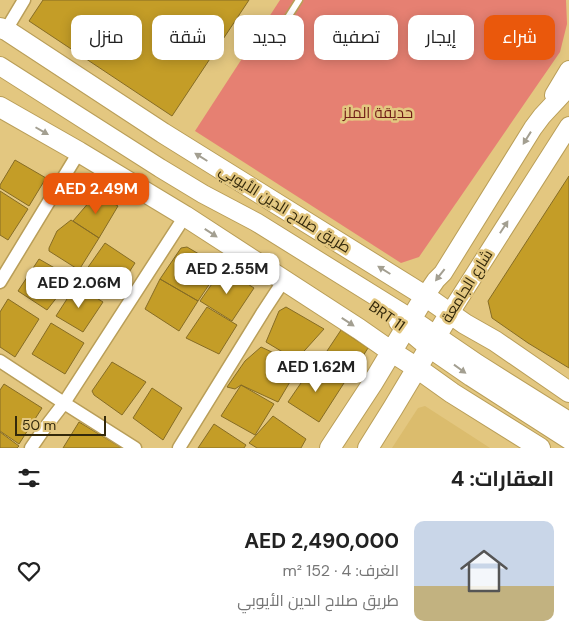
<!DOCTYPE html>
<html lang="ar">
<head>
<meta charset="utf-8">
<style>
  :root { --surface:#fff; --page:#f2f2f2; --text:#222; --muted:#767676; --accent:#ea580c }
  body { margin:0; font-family:"DM Sans",Cairo,sans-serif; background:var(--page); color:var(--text); direction:rtl; height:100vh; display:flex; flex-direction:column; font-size:19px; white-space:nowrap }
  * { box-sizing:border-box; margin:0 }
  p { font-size:16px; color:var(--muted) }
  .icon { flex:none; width:28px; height:28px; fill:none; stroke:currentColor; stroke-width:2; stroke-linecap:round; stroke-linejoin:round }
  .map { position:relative; height:448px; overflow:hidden; direction:ltr }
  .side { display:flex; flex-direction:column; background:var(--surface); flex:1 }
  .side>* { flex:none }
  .banner { position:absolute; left:15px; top:15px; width:540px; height:45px; direction:rtl; display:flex; gap:10px }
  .scale { position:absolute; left:15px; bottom:12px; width:91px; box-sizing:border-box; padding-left:5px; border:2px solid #33290b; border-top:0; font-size:14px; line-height:18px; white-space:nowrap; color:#33290b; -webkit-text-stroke:4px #e3c780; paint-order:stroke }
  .price { position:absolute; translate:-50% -42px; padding:0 11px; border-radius:10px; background:#fff; color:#222; font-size:16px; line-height:32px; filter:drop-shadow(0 1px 2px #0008) }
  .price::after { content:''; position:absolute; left:50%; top:30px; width:15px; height:11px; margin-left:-8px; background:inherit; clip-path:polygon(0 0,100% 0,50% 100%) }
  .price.on { background:var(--accent); color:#fff }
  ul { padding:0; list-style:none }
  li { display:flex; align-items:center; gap:15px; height:125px; padding:0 15px }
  li span { display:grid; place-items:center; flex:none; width:140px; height:100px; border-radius:10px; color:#555 }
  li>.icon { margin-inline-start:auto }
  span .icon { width:60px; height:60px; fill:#fffc; stroke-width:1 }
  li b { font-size:21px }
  h2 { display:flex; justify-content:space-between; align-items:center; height:60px; padding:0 15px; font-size:21px }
  .tag { padding:0 18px; border-radius:10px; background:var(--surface); box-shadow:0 2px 12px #0003; font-size:18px; line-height:45px }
  .tag.on { background:var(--accent); color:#fff }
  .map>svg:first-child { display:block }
</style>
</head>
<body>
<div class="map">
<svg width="569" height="448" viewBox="0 0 569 448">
  <rect width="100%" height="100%" fill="#e3c780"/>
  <path fill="#dbbc6d" d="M425,406l45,29 20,13h-98l26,-40z"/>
  <path fill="#e68072" d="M280,0h286l1,24 -7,28 -141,205 -18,6 -206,-132z"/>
  <path fill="#c49d27" stroke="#866c24" d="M43,0h206l-77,116 -143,-95z
    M15,160l31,18 -17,28 -29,-18v-3z
    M569,176v192l-41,-25 -36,-25 -4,-17z
    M0,191l28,18 -20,31 -8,-5z
    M96,194l22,12 -19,32 -26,-17z
    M71,220l28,18 -20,32 -30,-19v-3l8,-17z
    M105,243l30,20 -20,31 -31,-21z
    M187,247l34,20 -23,34 -38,-22 21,-31z
    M39,259l33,19 -25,32 -29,-19z
    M223,268l31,20 -22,33 -32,-20z
    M160,279l38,22 -19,30 -34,-22z
    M76,285l27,17 -20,30 -27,-16z
    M8,299l31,20 -24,38 -15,-10v-35z
    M207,307l30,18 -18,29 -33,-16z
    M286,307l38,22 -28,31 -30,-18 13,-31z
    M51,323l33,20 -19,31 -33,-20z
    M341,330l27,18 -17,27 -28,-18z
    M261,347l39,18 -22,37 -37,-17 -6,4 -8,-2 18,-26z
    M112,362l34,20 -24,33 -28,-20 -2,-4z
    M314,364l30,19 -25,39 -31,-20z
    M4,384l38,24 -23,36 -19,-13v-41z
    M241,385l33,19 -19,31 -34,-19z
    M152,388l30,20 -19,32 -30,-22z
    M273,416l33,23 -5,9h-44l-8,-5z
    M79,422l43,26h-59z
    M214,424l32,21 -2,3h-46z
    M0,432l19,14 -2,2h-17z"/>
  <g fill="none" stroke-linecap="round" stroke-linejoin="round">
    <defs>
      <path id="lane" d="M285,22l14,-22"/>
      <path id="street" d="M6,30l18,-30
        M0,282l79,-130
        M0,361l64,42 71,45
        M31,448l13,-19 20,-26 121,-187
        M179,448l84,-136 21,-32"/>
      <path id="secondary" d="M0,66l160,102 43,26 53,28 156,97 66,45 91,57
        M554,95l15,-25
        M425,296l11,-16 7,-7 90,-145 9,-12 27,-29
        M450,313l119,-187
        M398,322l31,26 42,29 98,63"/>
      <path id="primary" d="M0,28l6,2 157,103 262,163 40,28 30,17 74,51
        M0,107l79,45 106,64 174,113 33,23 25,16 35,25 88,55
        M330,448l42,-64 53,-88
        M368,448l25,-40 57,-95"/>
    </defs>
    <use href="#lane" stroke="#b99e58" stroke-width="9"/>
    <use href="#street" stroke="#b99e58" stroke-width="15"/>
    <use href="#secondary" stroke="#b99e58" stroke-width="20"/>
    <use href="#primary" stroke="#b99e58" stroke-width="22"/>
    <use href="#lane" stroke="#fff" stroke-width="6"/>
    <use href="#street" stroke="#fff" stroke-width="12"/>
    <use href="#secondary" stroke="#fff" stroke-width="18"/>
    <use href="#primary" stroke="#fff" stroke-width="20"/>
  </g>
  <defs><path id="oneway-solid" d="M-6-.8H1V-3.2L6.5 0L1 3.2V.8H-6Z" transform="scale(1.25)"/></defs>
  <g fill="#a39f91">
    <use href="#oneway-solid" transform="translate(42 131) rotate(30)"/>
    <use href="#oneway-solid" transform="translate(527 138) rotate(122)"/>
    <use href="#oneway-solid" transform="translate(201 157) rotate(-148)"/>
    <use href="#oneway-solid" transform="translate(504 227) rotate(-57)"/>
    <use href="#oneway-solid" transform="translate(211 233) rotate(33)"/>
    <use href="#oneway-solid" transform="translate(384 270) rotate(-148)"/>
    <use href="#oneway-solid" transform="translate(440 275) rotate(128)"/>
    <use href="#oneway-solid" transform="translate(348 322) rotate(33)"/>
    <use href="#oneway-solid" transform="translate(460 369) rotate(36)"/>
  </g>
  <g text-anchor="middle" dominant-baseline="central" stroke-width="5" stroke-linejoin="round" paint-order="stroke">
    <g font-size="15" fill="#701d16" stroke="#e3c780">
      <text x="378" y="113">حديقة الملز</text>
    </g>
    <g font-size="15" fill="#33290b" stroke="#e3c780">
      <text transform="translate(285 209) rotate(32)">طريق صلاح الدين الأيوبي</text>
      <text transform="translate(467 286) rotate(-58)">شارع الجامعة</text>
      <text transform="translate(387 316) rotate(35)">BRT 11</text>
    </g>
  </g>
</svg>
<div class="scale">50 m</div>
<b class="price on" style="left:96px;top:215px">AED 2.49M</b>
<b class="price" style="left:227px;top:295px">AED 2.55M</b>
<b class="price" style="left:79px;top:309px">AED 2.06M</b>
<b class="price" style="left:316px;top:393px">AED 1.62M</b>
<div class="banner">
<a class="tag on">شراء</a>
<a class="tag">إيجار</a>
<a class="tag">تصفية</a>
<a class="tag">جديد</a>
<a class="tag">شقة</a>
<a class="tag">منزل</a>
</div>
</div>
<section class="side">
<h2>العقارات: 4<svg class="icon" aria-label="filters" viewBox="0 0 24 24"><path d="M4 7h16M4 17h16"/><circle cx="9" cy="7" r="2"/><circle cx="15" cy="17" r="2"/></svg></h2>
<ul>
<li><span style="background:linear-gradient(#c9d6e8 65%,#c2b280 0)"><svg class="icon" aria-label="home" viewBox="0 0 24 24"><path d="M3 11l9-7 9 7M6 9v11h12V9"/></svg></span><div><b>AED 2,490,000</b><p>الغرف: 4 · 152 m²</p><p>طريق صلاح الدين الأيوبي</p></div><svg class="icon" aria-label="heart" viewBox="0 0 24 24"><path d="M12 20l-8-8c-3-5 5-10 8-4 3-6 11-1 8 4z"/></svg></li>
</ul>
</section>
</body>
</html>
